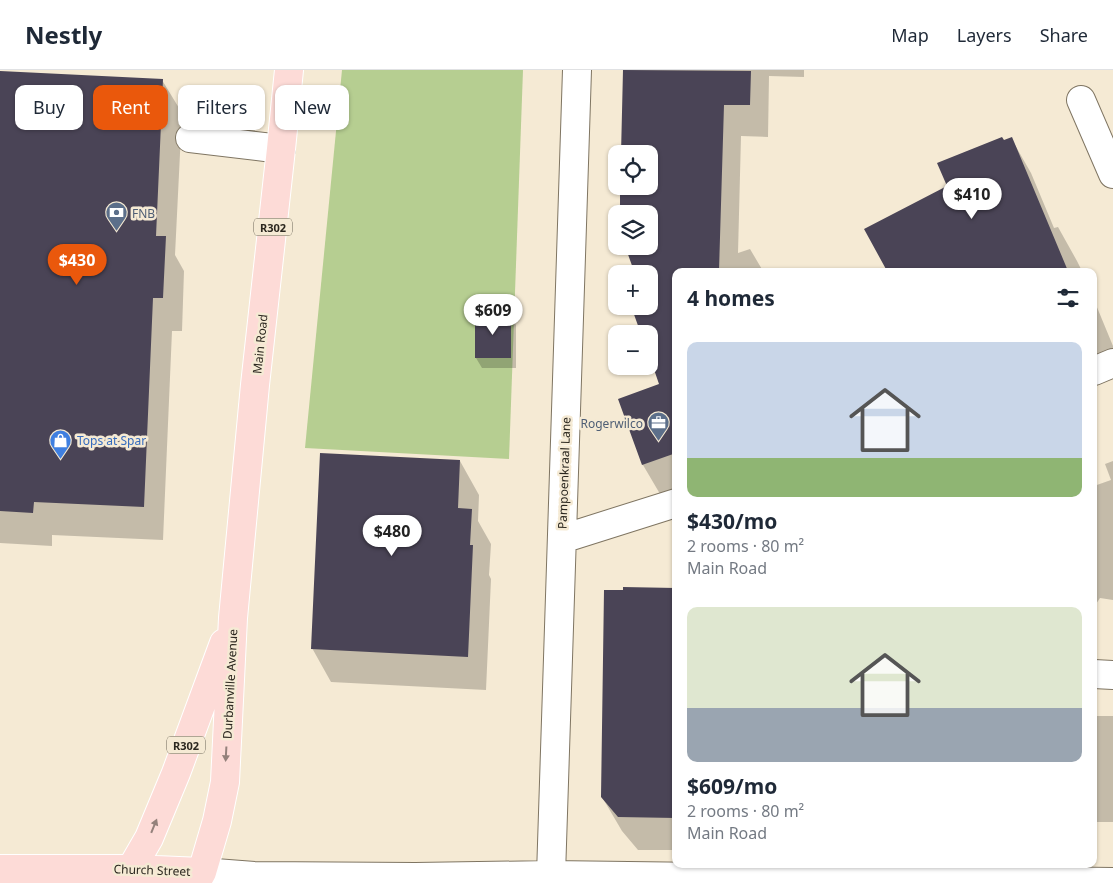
<!DOCTYPE html>
<html lang="en">
<head>
<meta charset="utf-8">
<style>
  :root { --surface:#fff; --page:#f6f6f7; --text:#1f2937; --muted:#747a83; --line:#e0e1e3; --accent:#ea580c }
  body { margin:0; font-family:"Noto Sans",sans-serif; background:var(--page); color:var(--text); height:100vh; display:flex; flex-direction:column; font-size:19px; white-space:nowrap }
  * { box-sizing:border-box; margin:0 }
  p { font-size:16px; color:var(--muted) }
  .icon { flex:none; width:28px; height:28px; fill:none; stroke:currentColor; stroke-width:2; stroke-linecap:round; stroke-linejoin:round }
  .map { position:relative; flex:1; overflow:hidden }
  .drawer { position:absolute; left:672px; top:198px; width:425px; height:600px; display:flex; flex-direction:column; background:var(--surface); border-radius:10px; box-shadow:0 1px 4px #0004 }
  .drawer>* { flex:none }
  .hud { position:absolute; left:15px; top:15px; width:475px; height:45px; display:flex; gap:10px }
  .controls { position:absolute; left:608px; top:75px; display:grid; gap:10px }
  .controls a { display:grid; place-items:center; width:50px; height:50px; border-radius:10px; background:var(--surface); box-shadow:0 1px 4px #0004; font-size:25px }
  .price { position:absolute; translate:-50% -42px; padding:0 11px; border-radius:18px; background:#fff; color:#222; font-size:16px; line-height:32px; filter:drop-shadow(0 1px 2px #0008) }
  .price::after { content:''; position:absolute; left:50%; top:30px; width:15px; height:11px; margin-left:-8px; background:inherit; clip-path:polygon(0 0,100% 0,50% 100%) }
  .price.selected { background:var(--accent); color:#fff }
  ul { padding:0; list-style:none }
  li { display:grid; align-content:center; gap:10px; height:265px; padding:0 15px }
  li span { display:grid; place-items:center; height:155px; border-radius:10px; color:#555 }
  li>.icon { margin-inline-start:auto }
  span .icon { width:90px; height:90px; fill:#fffc; stroke-width:1 }
  li b { font-size:21px }
  h2 { display:flex; justify-content:space-between; align-items:center; height:60px; padding:0 15px; font-size:21px }
  .pill { padding:0 18px; border-radius:10px; background:var(--surface); box-shadow:0 1px 4px #0004; font-size:18px; line-height:45px }
  .pill.selected { background:var(--accent); color:#fff }
  header { display:flex; align-items:center; gap:30px; box-sizing:border-box; height:70px; padding:0 25px; background:var(--surface); border-bottom:1px solid var(--line) }
  header strong { font-size:24px }
  nav { display:flex; gap:28px; margin-inline-start:auto; font-size:18px }
  .map>svg:first-child { display:block }
</style>
</head>
<body>
<header>
<strong>Nestly</strong>
<nav><a>Map</a><a>Layers</a><a>Share</a></nav>
</header>
<div class="map">
<svg width="1113" height="813" viewBox="0 0 1113 813">
  <rect width="100%" height="100%" fill="#f5ead4"/>
  <path fill="#b6ce91" d="M342,0h181l-14,389 -204,-11z"/>
  <path fill="#0003" d="M625,0h179v7l-35,-1 -1,61 -27,-1 -3,117 12,-4 13,22h-87v223l-13,5 -20,-34 -23,-65 41,-15 -12,-33v-198h-26z
    M0,2l162,8 20,33 -7,142 9,16 -2,60h-10l-9,209 -111,-5v11l-52,-3z
    M1011,68l20,35 23,55 4,-1 19,34 5,10h-194l-22,-41 82,-44 55,-44z
    M1094,230l19,46v7l-19,11z
    M510,245l6,10v43h-34l-6,-10z
    M460,391l19,34 -1,26 13,23 -2,31 2,4 -5,111 -155,-8 -19,-34z
    M1113,391v139l-13,-2 -6,9v-121l17,-6 -6,-16z
    M624,519h52v261h-38l-16,-19 -20,-34z
    M1094,646h19v106h-19z"/>
  <path fill="#4a4456" d="M623,0l128,1 -1,34h-26l-5,166h-43v182l-34,12 -24,-66 41,-15 -10,-29v-21h-8l-10,-28h18v-32h-14l-10,-28h24v-32h-29v-28h29v-32h-28z
    M0,1l163,8 -7,157h10l-3,62h-10l-9,209 -110,-5 -1,11 -33,-2z
    M1002,67l2,3 8,-3 56,134h-181l-23,-42 83,-43 -10,-23z
    M475,243l36,1v44h-36z
    M320,383l140,7 -2,48 14,1 -2,36h3l-5,112 -157,-8z
    M623,517l53,1v230l-58,-1 -17,-20 3,-207h19z"/>
  <g fill="none" stroke-linecap="round" stroke-linejoin="round">
    <defs>
      <path id="minor" d="M1081,30l32,74
        M190,68l91,11
        M1094,301l19,-8
        M562,469l114,-36
        M1094,604l19,1
        M202,802l52,4 161,1 136,-2 562,7
        M556,813l-5,-8 26,-805"/>
      <path id="major" d="M0,799h132l70,3
        M123,813l26,-45 27,-65 48,-130
        M196,813l6,-11 15,-51 8,-39 8,-164 22,-233 26,-236 8,-79"/>
    </defs>
    <use href="#minor" stroke="#7f7562" stroke-width="30"/>
    <use href="#major" stroke="#fff" stroke-width="30"/>
    <use href="#minor" stroke="#fff" stroke-width="28"/>
    <use href="#major" stroke="#fddbd7" stroke-width="28"/>
  </g>
  <defs><path id="oneway-solid" d="M-6-.8H1V-3.2L6.5 0L1 3.2V.8H-6Z" transform="scale(1.25)"/></defs>
  <g fill="#94817b">
    <use href="#oneway-solid" transform="translate(226 684) rotate(93)"/>
    <use href="#oneway-solid" transform="translate(154 756) rotate(-68)"/>
  </g>
  <defs>
    <symbol id="bank-pin" viewBox="-11 -11 22 30"><path d="M0 17L-7.5 6A9.5 9.5 0 1 1 7.5 6Z" fill="#5c6f8a" stroke="#f5ead4"/><path d="M-6-4H6V4H-6ZM0-2.3a2.3 2.3 0 1 0 0 4.6a2.3 2.3 0 1 0 0-4.6Z" fill="#fff"/></symbol>
    <symbol id="office-pin" viewBox="-11 -11 22 30"><path d="M0 17L-7.5 6A9.5 9.5 0 1 1 7.5 6Z" fill="#5c6f8a" stroke="#f5ead4"/><path d="M-6-3h4V-5.5h4V-3h4V5H-6ZM-1-4.5V-3h2v-1.5ZM-6 0V1H6V0Z" fill="#fff"/></symbol>
    <symbol id="shop-pin" viewBox="-11 -11 22 30"><path d="M0 17L-7.5 6A9.5 9.5 0 1 1 7.5 6Z" fill="#3f7fe0" stroke="#f5ead4"/><path d="M-5-2.5h2.3a2.7 3.5 0 0 1 5.4 0H5L5.5 6h-11ZM-1.5-2.5h3a1.5 2.3 0 0 0-3 0Z" fill="#fff"/></symbol>
  </defs>
  <g fill-rule="evenodd">
    <use href="#bank-pin" x="104" y="130" width="25" height="34"/>
    <use href="#office-pin" x="646" y="340" width="25" height="34"/>
    <use href="#shop-pin" x="48" y="358" width="25" height="34"/>
  </g>
  <g text-anchor="middle" dominant-baseline="central" stroke-width="5" stroke-linejoin="round" paint-order="stroke">
    <g fill="#f5ead4" stroke="#686255" stroke-width="1">
      <rect x="254" y="148.5" width="38" height="17" rx="4"/>
      <rect x="167" y="666.5" width="38" height="17" rx="4"/>
    </g>
    <g font-size="11" font-weight="bold" fill="#2b271f">
      <text x="273" y="157">R302</text>
      <text x="186" y="675">R302</text>
    </g>
    <g font-size="12" fill="#4e5e75" stroke="#f5ead4" text-anchor="start">
      <text x="132" y="143">FNB</text>
      <text x="643" y="353" text-anchor="end">Rogerwilco</text>
    </g>
    <g font-size="12" fill="#2b271f" stroke="#f5ead4">
      <text transform="translate(260 274) rotate(-84)">Main Road</text>
      <text transform="translate(564 403) rotate(-88)">Pampoenkraal Lane</text>
      <text transform="translate(230 614) rotate(-87)">Durbanville Avenue</text>
      <text transform="translate(152 800) rotate(2)">Church Street</text>
    </g>
    <g font-size="12" fill="#366cbe" stroke="#f5ead4" text-anchor="start">
      <text x="77" y="370">Tops at Spar</text>
    </g>
  </g>
</svg>
<div class="controls">
<a><svg class="icon" aria-label="locate" viewBox="0 0 24 24"><circle cx="12" cy="12" r="6"/><path d="M12 2v4M12 18v4M2 12h4M18 12h4"/></svg></a>
<a><svg class="icon" aria-label="layers" viewBox="0 0 24 24"><path d="M12 4l9 5-9 5-9-5zM3 14l9 5 9-5"/></svg></a>
<a>+</a>
<a>−</a>
</div>
<b class="price" style="left:972px;top:150px">$410</b>
<b class="price selected" style="left:77px;top:216px">$430</b>
<b class="price" style="left:493px;top:266px">$609</b>
<b class="price" style="left:392px;top:487px">$480</b>
<div class="hud">
<a class="pill">Buy</a>
<a class="pill selected">Rent</a>
<a class="pill">Filters</a>
<a class="pill">New</a>
</div>
<section class="drawer">
<h2>4 homes<svg class="icon" aria-label="filters" viewBox="0 0 24 24"><path d="M4 7h16M4 17h16"/><circle cx="9" cy="7" r="2"/><circle cx="15" cy="17" r="2"/></svg></h2>
<ul>
<li><span style="background:linear-gradient(#c9d6e8 75%,#8fb573 0)"><svg class="icon" aria-label="home" viewBox="0 0 24 24"><path d="M3 11l9-7 9 7M6 9v11h12V9"/></svg></span><div><b>$430/mo</b><p>2 rooms · 80 m²</p><p>Main Road</p></div></li>
<li><span style="background:linear-gradient(#dfe7d0 65%,#9aa5b1 0)"><svg class="icon" aria-label="home" viewBox="0 0 24 24"><path d="M3 11l9-7 9 7M6 9v11h12V9"/></svg></span><div><b>$609/mo</b><p>2 rooms · 80 m²</p><p>Main Road</p></div></li>
</ul>
</section>
</div>
</body>
</html>
